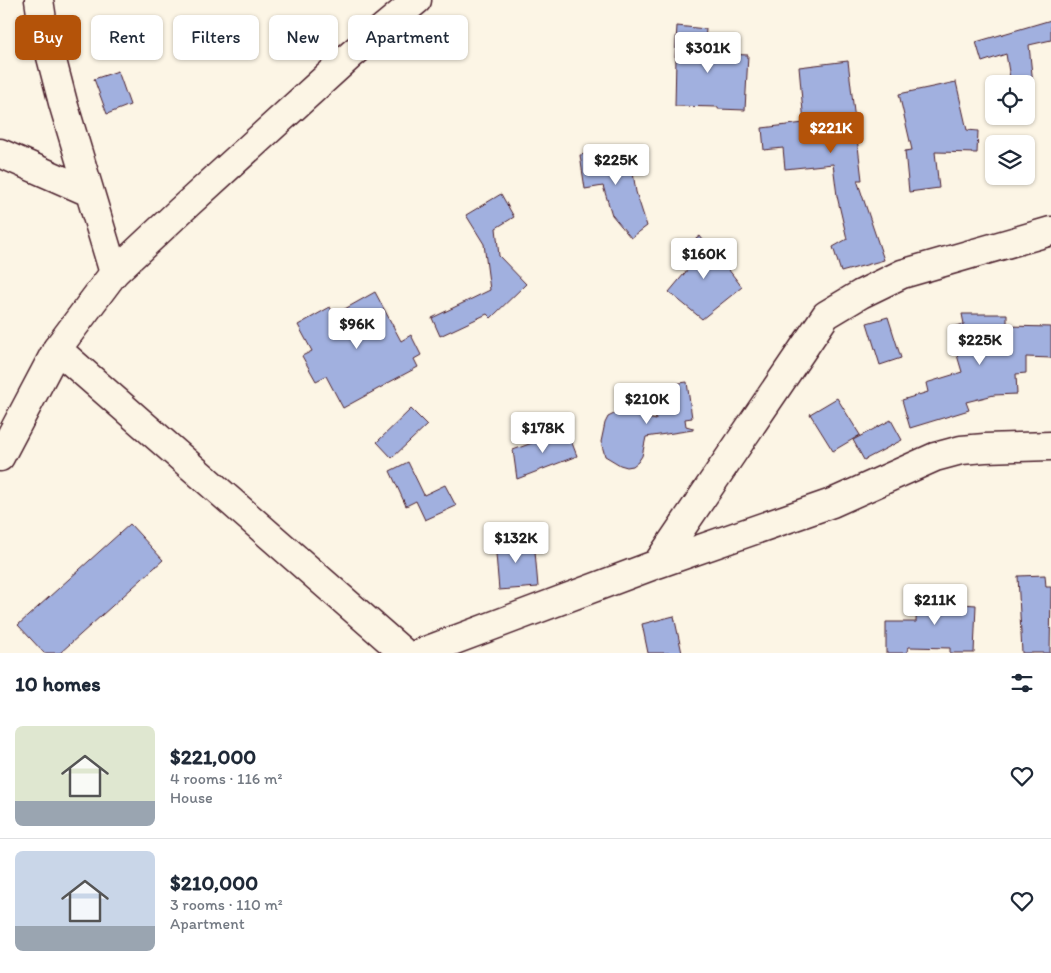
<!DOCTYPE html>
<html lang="en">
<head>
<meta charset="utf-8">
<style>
  :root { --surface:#fff; --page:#f2f2f3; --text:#1f2937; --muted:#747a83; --line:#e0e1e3; --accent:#b45309 }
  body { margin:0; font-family:Itim,sans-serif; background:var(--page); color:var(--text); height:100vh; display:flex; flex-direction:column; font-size:19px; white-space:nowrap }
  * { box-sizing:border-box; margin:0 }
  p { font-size:16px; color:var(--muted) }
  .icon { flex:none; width:28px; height:28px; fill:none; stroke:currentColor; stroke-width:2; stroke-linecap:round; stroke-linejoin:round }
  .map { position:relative; height:653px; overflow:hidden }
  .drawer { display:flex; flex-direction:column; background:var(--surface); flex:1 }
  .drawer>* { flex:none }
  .top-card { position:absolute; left:15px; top:15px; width:500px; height:45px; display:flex; gap:10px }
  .tools { position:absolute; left:985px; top:75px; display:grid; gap:10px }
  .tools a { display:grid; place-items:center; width:50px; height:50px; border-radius:8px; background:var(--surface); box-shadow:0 1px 4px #0004; font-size:25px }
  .price { position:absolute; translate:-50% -42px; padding:0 11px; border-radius:5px; background:#fff; color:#222; font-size:16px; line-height:32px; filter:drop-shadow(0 1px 2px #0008) }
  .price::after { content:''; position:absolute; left:50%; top:30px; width:15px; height:11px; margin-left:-8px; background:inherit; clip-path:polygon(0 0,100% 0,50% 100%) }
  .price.current { background:var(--accent); color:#fff }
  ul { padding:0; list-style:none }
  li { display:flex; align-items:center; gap:15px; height:125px; padding:0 15px }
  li+li { border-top:1px solid var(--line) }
  li span { display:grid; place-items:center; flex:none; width:140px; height:100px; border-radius:8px; color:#555 }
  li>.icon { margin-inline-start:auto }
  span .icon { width:60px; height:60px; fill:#fffc; stroke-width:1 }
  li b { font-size:21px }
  h2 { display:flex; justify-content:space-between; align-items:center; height:60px; padding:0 15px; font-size:21px }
  .pill { padding:0 18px; border-radius:8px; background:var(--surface); box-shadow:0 1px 4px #0004; font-size:18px; line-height:45px }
  .pill.current { background:var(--accent); color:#fff }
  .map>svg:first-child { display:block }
</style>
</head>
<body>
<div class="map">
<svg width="1051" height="653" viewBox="0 0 1051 653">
  <rect width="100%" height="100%" fill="#fcf5e5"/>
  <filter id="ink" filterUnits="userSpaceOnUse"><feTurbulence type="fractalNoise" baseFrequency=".02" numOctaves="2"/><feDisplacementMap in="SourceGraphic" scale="10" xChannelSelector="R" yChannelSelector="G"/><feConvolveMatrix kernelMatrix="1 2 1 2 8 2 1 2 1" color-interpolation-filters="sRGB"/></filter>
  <g filter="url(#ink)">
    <path fill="#a1b0df" stroke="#4a1f2b" d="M1051,20v20l-22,5 4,39h-22l-5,-30 -24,8 -6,-20z
      M677,26l29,3 -2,24 44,2 -3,55 -27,-1v-2l-43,-1 1,-49h-1z
      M848,61l14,119h-5l27,80 -43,12 -8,-25 14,-8 -10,-43 -4,-32 -48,5 -2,-21 -19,2 -2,-22 42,-5 -5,-56z
      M118,71l12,34 -23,9 -13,-35z
      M956,82l11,48 11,1 -1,22 -42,-1 4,36 -30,4 -4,-41 7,-1 -13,-56z
      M629,147l7,45 11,34 -16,12 -19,-23 -9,-29 -18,3 -5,-34z
      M501,194l13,23 -18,11 3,28 27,28 -35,34 -4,-4 -47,22 -8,-18 58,-28 -6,-46 -18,-29z
      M700,236l23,31 2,-2 17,22 -40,32 -33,-27 20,-24 -12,-15z
      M375,292l26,49 10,-6 10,20 -7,4 4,8 -32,17h1l-44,24 -17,-32 -10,5 -14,-25 10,-5 -14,-26 32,-18 4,8z
      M962,314h45v12l44,1v31l-25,-1v16l-10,1 1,20 -23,1 -28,7 3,8 -59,18 -8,-28 26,-8 -2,-9 36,-11 -13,-44 15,-4z
      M888,317l13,41 -21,7 -13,-42z
      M687,382l5,36 -7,1 1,7 7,2v2l-47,7 -4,19 -4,6 -5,4 -6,1 -7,-2 -15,-9 -4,-14 4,-19 3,-6 6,-3 6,-2 36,8 -5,-33z
      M837,398l23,37 -27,16 -23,-37z
      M411,409l16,16 -35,33 -15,-16z
      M891,420l11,20 -38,20 -11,-20z
      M567,430l10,26 -60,23 -4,-29z
      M408,462l16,33 21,-10 11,21 -31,14 -9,-19 -10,5 -16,-35z
      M130,524l33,36 -103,93h-16l-26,-28z
      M534,539l4,48 -39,3 -4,-48z
      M1045,575l1,12h5l-1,66h-28l-4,-77z
      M917,589l30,1v13l29,2 -2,48h-24v-5l-41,-1 -3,6h-20v-31h30z
      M674,616l8,37h-34l-6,-29z"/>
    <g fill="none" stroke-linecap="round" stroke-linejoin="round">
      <defs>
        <path id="minor" d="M39,0l4,26 20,77 51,170
          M0,153l89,39
          M57,349l347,304
          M657,564l169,-249 35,-21 41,-20 149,-43
          M420,653l237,-89 175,-61 103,-46 26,-7 24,-2 66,-2"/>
        <path id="tertiary" d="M0,457l57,-108 57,-76 66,-62 172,-157 65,-54"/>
      </defs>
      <use href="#minor" stroke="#4a1f2b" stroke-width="31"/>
      <use href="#tertiary" stroke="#4a1f2b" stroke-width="31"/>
      <use href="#minor" stroke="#fcf5e5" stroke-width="28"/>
      <use href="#tertiary" stroke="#fcf5e5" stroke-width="28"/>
    </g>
  </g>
</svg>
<div class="tools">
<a><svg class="icon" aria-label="locate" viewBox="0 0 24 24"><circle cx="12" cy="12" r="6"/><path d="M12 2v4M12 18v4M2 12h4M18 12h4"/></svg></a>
<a><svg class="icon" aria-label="layers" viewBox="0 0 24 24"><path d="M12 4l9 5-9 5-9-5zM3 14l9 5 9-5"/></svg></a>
</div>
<b class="price" style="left:708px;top:74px">$301K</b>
<b class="price current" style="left:831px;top:154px">$221K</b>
<b class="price" style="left:616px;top:186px">$225K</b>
<b class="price" style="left:704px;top:280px">$160K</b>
<b class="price" style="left:357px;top:350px">$96K</b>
<b class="price" style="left:980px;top:366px">$225K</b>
<b class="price" style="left:647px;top:425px">$210K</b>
<b class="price" style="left:543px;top:454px">$178K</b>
<b class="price" style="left:516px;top:564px">$132K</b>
<b class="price" style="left:935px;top:626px">$211K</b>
<div class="top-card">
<a class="pill current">Buy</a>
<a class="pill">Rent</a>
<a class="pill">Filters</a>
<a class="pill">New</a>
<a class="pill">Apartment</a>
</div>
</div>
<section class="drawer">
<h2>10 homes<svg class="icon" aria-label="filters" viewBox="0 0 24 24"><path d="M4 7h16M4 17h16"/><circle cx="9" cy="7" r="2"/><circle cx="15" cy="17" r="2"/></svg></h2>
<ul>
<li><span style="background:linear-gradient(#dfe7d0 75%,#9aa5b1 0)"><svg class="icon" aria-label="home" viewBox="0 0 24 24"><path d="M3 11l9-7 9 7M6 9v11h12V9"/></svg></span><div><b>$221,000</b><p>4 rooms · 116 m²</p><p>House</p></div><svg class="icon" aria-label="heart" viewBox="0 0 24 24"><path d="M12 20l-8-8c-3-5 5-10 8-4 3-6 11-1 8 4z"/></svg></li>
<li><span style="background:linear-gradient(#c9d6e8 75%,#9aa5b1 0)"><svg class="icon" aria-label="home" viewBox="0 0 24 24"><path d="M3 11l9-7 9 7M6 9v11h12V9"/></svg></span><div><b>$210,000</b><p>3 rooms · 110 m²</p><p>Apartment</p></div><svg class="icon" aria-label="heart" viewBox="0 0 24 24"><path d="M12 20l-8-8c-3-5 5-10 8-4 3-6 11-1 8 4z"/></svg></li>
</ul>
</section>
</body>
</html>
